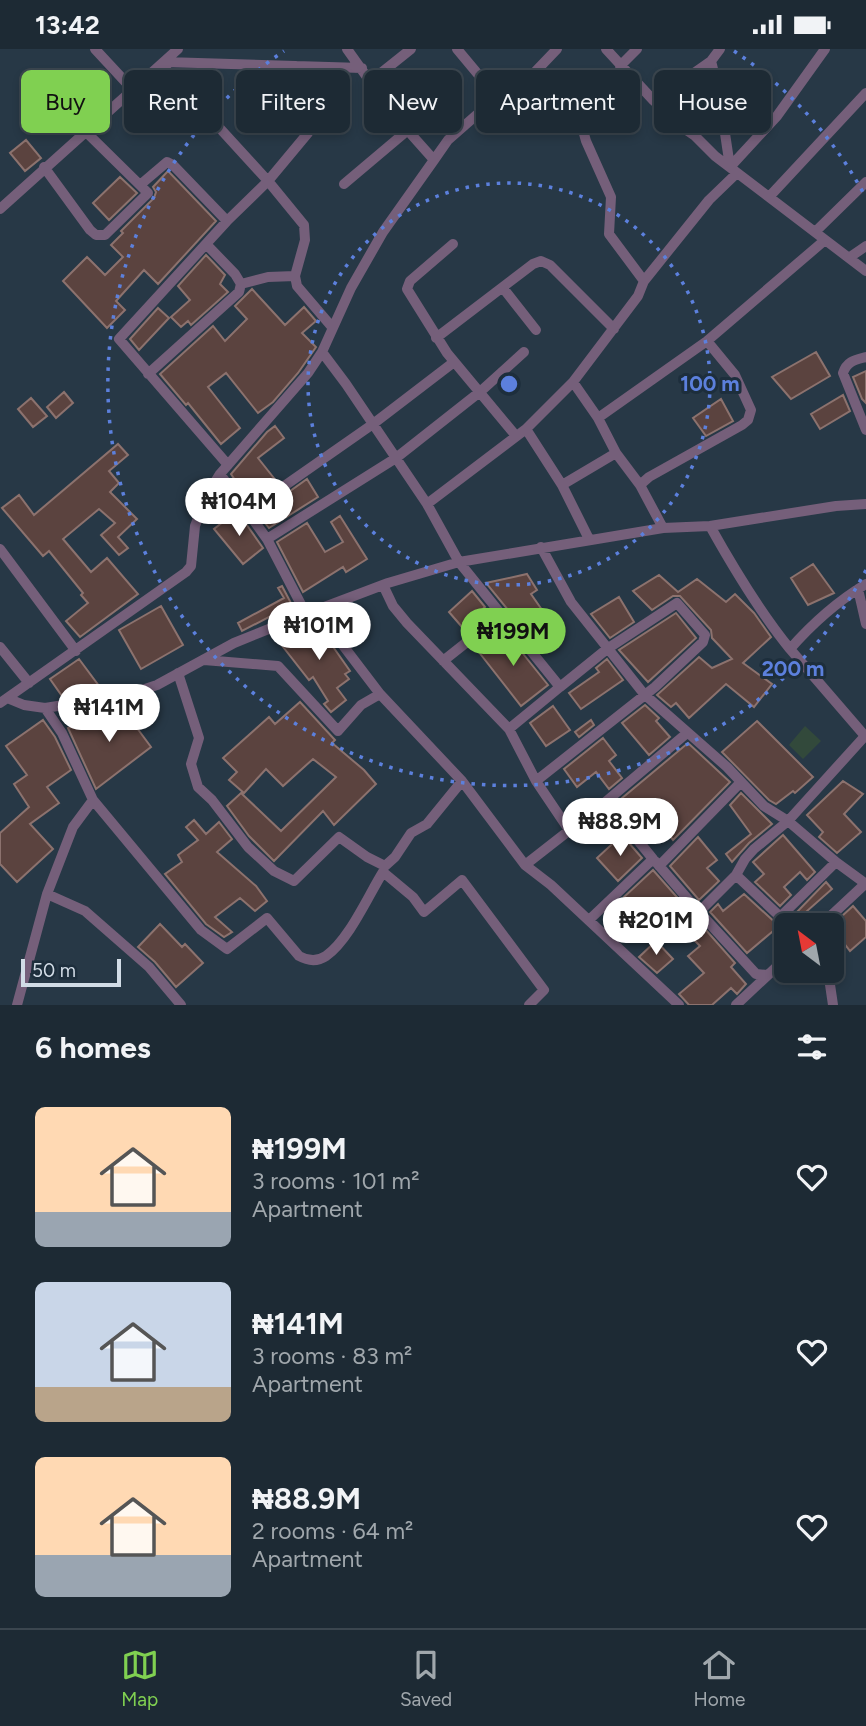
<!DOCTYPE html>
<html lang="en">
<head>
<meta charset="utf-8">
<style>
  :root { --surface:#1d2a34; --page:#2a3640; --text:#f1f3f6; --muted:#a0a7ac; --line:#3b464f; --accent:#80d051 }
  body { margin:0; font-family:Figtree,sans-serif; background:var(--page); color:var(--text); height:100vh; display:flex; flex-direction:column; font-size:26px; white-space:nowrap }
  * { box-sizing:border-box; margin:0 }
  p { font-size:23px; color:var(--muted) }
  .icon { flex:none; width:38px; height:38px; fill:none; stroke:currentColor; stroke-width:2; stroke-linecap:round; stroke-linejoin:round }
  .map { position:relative; height:956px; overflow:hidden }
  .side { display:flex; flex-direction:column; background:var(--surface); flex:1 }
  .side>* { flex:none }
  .banner { position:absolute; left:21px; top:21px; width:824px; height:63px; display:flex; gap:14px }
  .needle { width:46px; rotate:328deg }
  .buttons { position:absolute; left:774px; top:864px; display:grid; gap:14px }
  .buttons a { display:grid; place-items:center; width:70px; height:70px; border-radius:10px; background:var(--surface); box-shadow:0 4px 10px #0003,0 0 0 2px var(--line); font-size:35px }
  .scale { position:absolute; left:21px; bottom:18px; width:100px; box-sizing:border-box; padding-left:7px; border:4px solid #d2dce6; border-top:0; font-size:19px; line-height:24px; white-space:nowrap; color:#d2dce6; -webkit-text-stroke:5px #1d2e3c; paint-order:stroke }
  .price { position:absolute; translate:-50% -60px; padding:0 16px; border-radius:24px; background:#fff; color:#222; font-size:23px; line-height:46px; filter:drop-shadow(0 2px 4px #0008) }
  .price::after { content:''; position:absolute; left:50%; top:42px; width:21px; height:16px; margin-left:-10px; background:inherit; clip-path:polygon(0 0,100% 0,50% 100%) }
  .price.current { background:var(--accent); color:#111 }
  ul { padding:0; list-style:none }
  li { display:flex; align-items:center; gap:21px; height:175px; padding:0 35px }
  li span { display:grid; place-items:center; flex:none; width:196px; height:140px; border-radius:10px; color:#555 }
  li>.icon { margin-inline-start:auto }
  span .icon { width:84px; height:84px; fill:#fffc; stroke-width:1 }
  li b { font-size:30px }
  h2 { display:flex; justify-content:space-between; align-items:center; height:84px; padding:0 35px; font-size:30px }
  .tag { padding:0 24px; border-radius:10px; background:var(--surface); box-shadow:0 4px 10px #0003,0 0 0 2px var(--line); font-size:24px; line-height:63px }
  .tag.current { background:var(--accent); color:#111 }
  .status { display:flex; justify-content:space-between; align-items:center; height:49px; padding:0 35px; background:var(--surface); direction:ltr }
  .status svg { height:19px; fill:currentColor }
  .dock { display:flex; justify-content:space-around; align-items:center; height:98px; border-top:2px solid var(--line); background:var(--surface); font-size:19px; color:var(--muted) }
  .dock a { display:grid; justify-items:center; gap:4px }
  .dock .current { color:var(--accent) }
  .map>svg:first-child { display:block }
</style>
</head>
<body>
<div class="status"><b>13:42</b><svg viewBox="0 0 49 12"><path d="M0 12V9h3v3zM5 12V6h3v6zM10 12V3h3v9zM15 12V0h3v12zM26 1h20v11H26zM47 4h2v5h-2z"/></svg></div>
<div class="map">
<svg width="866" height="956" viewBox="0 0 866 956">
  <rect width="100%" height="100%" fill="#273846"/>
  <path fill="#32493b" d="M805,677l16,15 -18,18 -14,-14z"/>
  <path fill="#5b433f" stroke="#8c726e" stroke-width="2" d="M26,91l15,18 -16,13 -15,-18z
    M168,122l48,50 -58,63 -14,-14 -28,31 9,9 -18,18 -44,-47 24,-24 18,18 18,-18 -12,-12 12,-12 -2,-2 33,-33 2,-6 -3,-5z
    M120,128l17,16 -28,27 -16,-17z
    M206,206l19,20 -5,9 8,8 -37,33 -3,-4 -7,6 -10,-10 19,-17 -12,-14z
    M252,240l33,36 19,-18 12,14 -14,12 14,14 -18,26 -25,29 -15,11 -32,-40 -18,14 32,41 -19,16 -33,-41 -2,2 -26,-31 53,-48 12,15 22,-22 -12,-13z
    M158,259l11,10 -30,32 -9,-11z
    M816,303l14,24 -39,23 -19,-22z
    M866,322v32l-4,-4 -9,-22z
    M64,343l9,11 -17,15 -9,-11z
    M843,346l7,16 -30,18 -9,-15z
    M31,349l16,18 -14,11 -15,-18z
    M721,350l12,22 -27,15 -13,-18z
    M275,377l9,12 -26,20 19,24 -28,19 -18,-27 36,-42z
    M118,395l10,11 -19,16 10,12 -9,9 27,27 -19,18 10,11 -9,7 -18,-20 14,-12 -16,-14 -36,30 28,33 16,-14 31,36 -58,43 -14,-16 22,-18 -7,-8 2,-2 -34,-42 -6,5 -41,-48 17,-13 15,20z
    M307,430l11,18 -49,31 -11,-14z
    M237,462l26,37 -20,16 -29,-35z
    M340,467l27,43 -21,13 -3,-5 -40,25 -26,-50 30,-19 18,29 18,-10 -12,-20z
    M813,515l21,29 -26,12 -17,-27z
    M527,525l10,16 -6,4 25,36 -21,13 -49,-60z
    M659,526l19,17 19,-13 29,23 9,-8 19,19 17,24 -28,26 29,21 -18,23 -28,-23 -37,34 -13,-15 -5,4 -14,-12 42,-38 13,11 20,-9 -20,-21 -1,-8 -31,-34h-7l-21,14 -19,-19z
    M282,537l10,19 -50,26 -4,-8 46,-25 -6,-10z
    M472,542l13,16 -23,20 -13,-15z
    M619,548l15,25 -24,16 -19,-24z
    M161,557l22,39 -42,24 -22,-39z
    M676,564l20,25 -48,44 -29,-32z
    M317,575l33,47 -5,3 4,5 -12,9 9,12 -15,12 -7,-8 4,-3 -15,-24 -4,3 -29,-37 14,-10z
    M504,581l44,55 -27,21 -43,-55z
    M79,610l20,27 -37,10 -12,-17z
    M607,610l16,21 -42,29 -12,-16 30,-21 -3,-4z
    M300,653l35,38 -3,3 32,27 12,14 -42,41 -11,-14 -49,50 -25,-25 -22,-30 14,-13 40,38 55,-54 -23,-18 -30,27 -17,-17 -22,24 -15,-13 8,-8 -14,-14 46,-41 6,7z
    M126,654l11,25 14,19 -55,42 -28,-61 45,-15 -1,-3z
    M645,656l14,13 -3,3 14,16 -21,18 -27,-32z
    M553,657l17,24 -24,16 -16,-23z
    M43,671l12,17 16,33 -24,17 12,16 -29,21 23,25 -36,33 -17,-18v-31l29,-26 -15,-23 13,-9 -21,-29z
    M591,671l3,5 -15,12 -4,-5z
    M757,672l56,56 -18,16 -2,-2 -17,13 -7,-4 -47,-48z
    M603,689l13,17 -7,6 13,17 -13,11 -13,-17 -19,15 -13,-18z
    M688,694l42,39 -57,58 -21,-25 -15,13 -10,-10 5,-5 -11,-14z
    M843,732l20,13 -19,20 17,18 -24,21 -18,-16 4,-5 -16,-17z
    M741,744l31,31 -23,19 -17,19 -6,-8 25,-20 -21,-29z
    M194,771l12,14 13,-12 13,17 -15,13 39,34 11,15 -12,10 -15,-13 -25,19 17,15 -8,5 -18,-13 -41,-50 17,-12 -4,-7 20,-15 -12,-13z
    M622,786l20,23 -24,23 -21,-23z
    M783,786l32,37 -8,8 -7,-8 -16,15 7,8 -11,11 -25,-24 9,-8 -11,-12z
    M698,788l19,23 -10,8 12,13 -20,19 -29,-34z
    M653,821l82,93 -4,4 15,17 -9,10 -6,-6 -19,17h-23l-10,-11 25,-21 -16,-17 12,-10 -32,-33 -16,14 -28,-30z
    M826,833l6,7 -25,22 8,9 -3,6h-14l-6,-9z
    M744,845l35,32 -32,27 -37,-41 8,-8 5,7z
    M853,857l13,15v16l-16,14 -19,-25z
    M160,875l22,23 3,-3 18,19 -27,24 -21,-25 -17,-15z
    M656,892l17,18 -16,14 -18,-16z"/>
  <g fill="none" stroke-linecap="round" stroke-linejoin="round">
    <path stroke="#755f7a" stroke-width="10" d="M95,0l38,41
      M347,0l47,66 40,45
      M457,0l40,48
      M606,0l48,52 25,24 16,11 20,20 151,115
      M711,12l8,32 11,74
      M165,13l197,6
      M162,16l106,116 36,44 1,15 -10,36 2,10 35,41
      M620,17l17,-17
      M371,32l40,-32
      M654,52l57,-40 9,-12
      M570,60l11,14 5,18 25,56 -2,37 35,47
      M44,118l46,63 6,5h9l43,-42 -63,-62
      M730,118l47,-51 48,-67
      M344,135l64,-54
      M140,136l27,-23 6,3 54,56 41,-40 40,-48 -12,-67
      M769,148l97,-104
      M0,160l178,-160
      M227,172l-108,118 109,126
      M815,183l51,-50
      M453,195l-43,37 -3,8 40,64 69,83
      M850,208l16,-11
      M241,235l27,-7 27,-1
      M503,239l33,42
      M436,289l97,-74 8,-3 9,4 64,64
      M322,303l24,32 81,120
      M866,308c-11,3 -19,4 -23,16l23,57
      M148,325l91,-82 2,-8 -6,-10 -29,-30
      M573,333l25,36
      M526,380l36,56 27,54
      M220,425l47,65 39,75
      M562,436l54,-32
      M640,436l-24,-32 -18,-35 109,-77 118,-101
      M247,463l126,-88 81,-62
      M710,477c24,43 49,85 80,123
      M663,479l-23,-43 9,-8 93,-52 6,-5 3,-10 -16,-35 -28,-34
      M267,490l129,-81 85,-67 43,-39
      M541,498l30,55 73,92 83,73 37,39 24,15 48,41 30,22
      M0,500l76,102
      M383,536l10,21 14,17 102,106 27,52 33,49
      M858,540l8,35
      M316,561l64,84
      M0,598l29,36
      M204,611l74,6 60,65 23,-26 19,-11 82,87 63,84 26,20 128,120
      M443,612l58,-46
      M178,624l21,65 -8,26 7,23 14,13 36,47 26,24 20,10 45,-44 28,20 18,9 10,-9 16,-24 16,-9 35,-43
      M7,649l17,7 21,3 82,-13 30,-10 77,-42 72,-29 82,-31 71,-21 204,-34 47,-2 126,-20 30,-2
      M0,654l186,-131 5,-6 4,-40 12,-31 13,-21 88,-101 14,-21 29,-64 32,-56 51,-72 14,-20 49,-43 38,-25 22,-23
      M45,659l17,25 31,67 108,130 26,19 40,-31 32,38c9,5 18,6 27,0 23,-16 42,-60 57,-84l30,25 11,15 38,-32 82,110 -15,15
      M509,680l51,-42 -101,-125 -32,-58 99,-75 47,-47 65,-86 6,-15 65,-81 28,-27
      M536,732l119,-94 48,-45 2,-7 -28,-32 -70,46 -47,38
      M603,755l84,-71
      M655,812l44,51
      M525,816l78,-61 33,34 17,21 -64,61
      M659,817l82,-84
      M736,826l54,51
      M47,845l38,17 64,56 32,38
      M781,867l55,-54
      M820,877l45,-42
      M786,909l-18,17 -12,-1 -57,-62 37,-37 9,-16 9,-10 34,-28 77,-85 -75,-87c22,-25 48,-48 76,-65
      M828,922l5,34
      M17,956l30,-111 26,-67 20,-27
      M736,956l32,-30"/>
  </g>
  <g fill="none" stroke="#5c80dd" stroke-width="3.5" stroke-dasharray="3.5 7">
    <circle cx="509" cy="335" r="201"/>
    <path d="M866 521A402 402 0 1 1 284 2M734 2A402 402 0 0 1 866 149"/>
  </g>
  <circle cx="509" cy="335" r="10" fill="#5c80dd" stroke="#1d2e3c" stroke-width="3.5"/>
  <g font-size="21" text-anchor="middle" font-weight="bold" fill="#5c80dd" stroke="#1d2e3c" stroke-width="6" stroke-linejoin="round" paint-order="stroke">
    <text x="710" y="342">100 m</text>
    <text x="793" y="627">200 m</text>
  </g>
</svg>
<div class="buttons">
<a><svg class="needle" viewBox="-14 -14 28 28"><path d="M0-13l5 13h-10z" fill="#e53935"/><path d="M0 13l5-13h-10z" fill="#a0a7ac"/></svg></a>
</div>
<div class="scale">50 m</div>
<b class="price" style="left:239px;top:489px">₦104M</b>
<b class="price" style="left:319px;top:613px">₦101M</b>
<b class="price current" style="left:513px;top:619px">₦199M</b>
<b class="price" style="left:109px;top:695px">₦141M</b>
<b class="price" style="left:620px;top:809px">₦88.9M</b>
<b class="price" style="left:656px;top:908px">₦201M</b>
<div class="banner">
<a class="tag current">Buy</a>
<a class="tag">Rent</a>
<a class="tag">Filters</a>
<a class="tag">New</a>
<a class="tag">Apartment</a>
<a class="tag">House</a>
</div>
</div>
<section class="side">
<h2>6 homes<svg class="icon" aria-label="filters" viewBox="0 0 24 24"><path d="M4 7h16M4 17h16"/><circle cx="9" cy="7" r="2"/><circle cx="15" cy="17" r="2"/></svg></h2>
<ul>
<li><span style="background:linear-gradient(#ffd9b3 75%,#9aa5b1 0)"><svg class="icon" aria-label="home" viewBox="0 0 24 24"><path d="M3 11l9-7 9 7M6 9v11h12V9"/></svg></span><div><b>₦199M</b><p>3 rooms · 101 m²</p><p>Apartment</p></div><svg class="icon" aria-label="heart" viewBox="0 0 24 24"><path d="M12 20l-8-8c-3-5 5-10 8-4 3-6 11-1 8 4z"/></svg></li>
<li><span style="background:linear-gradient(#c9d6e8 75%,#b9a48a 0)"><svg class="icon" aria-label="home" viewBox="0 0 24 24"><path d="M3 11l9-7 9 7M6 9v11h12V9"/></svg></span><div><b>₦141M</b><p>3 rooms · 83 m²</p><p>Apartment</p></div><svg class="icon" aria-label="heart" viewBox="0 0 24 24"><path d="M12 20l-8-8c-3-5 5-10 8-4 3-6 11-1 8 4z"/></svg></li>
<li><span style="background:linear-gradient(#ffd9b3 70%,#9aa5b1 0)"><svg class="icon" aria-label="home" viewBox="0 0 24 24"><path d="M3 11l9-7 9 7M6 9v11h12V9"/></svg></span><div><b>₦88.9M</b><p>2 rooms · 64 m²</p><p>Apartment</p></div><svg class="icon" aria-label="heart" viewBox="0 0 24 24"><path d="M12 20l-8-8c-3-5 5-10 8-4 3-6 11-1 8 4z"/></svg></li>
</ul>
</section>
<nav class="dock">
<a class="current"><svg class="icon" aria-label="map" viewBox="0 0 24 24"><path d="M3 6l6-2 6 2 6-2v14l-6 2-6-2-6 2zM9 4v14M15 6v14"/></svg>Map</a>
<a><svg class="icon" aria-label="saved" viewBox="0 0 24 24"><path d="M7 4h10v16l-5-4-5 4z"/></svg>Saved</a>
<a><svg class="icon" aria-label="home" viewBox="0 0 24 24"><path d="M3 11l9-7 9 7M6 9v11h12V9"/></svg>Home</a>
</nav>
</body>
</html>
